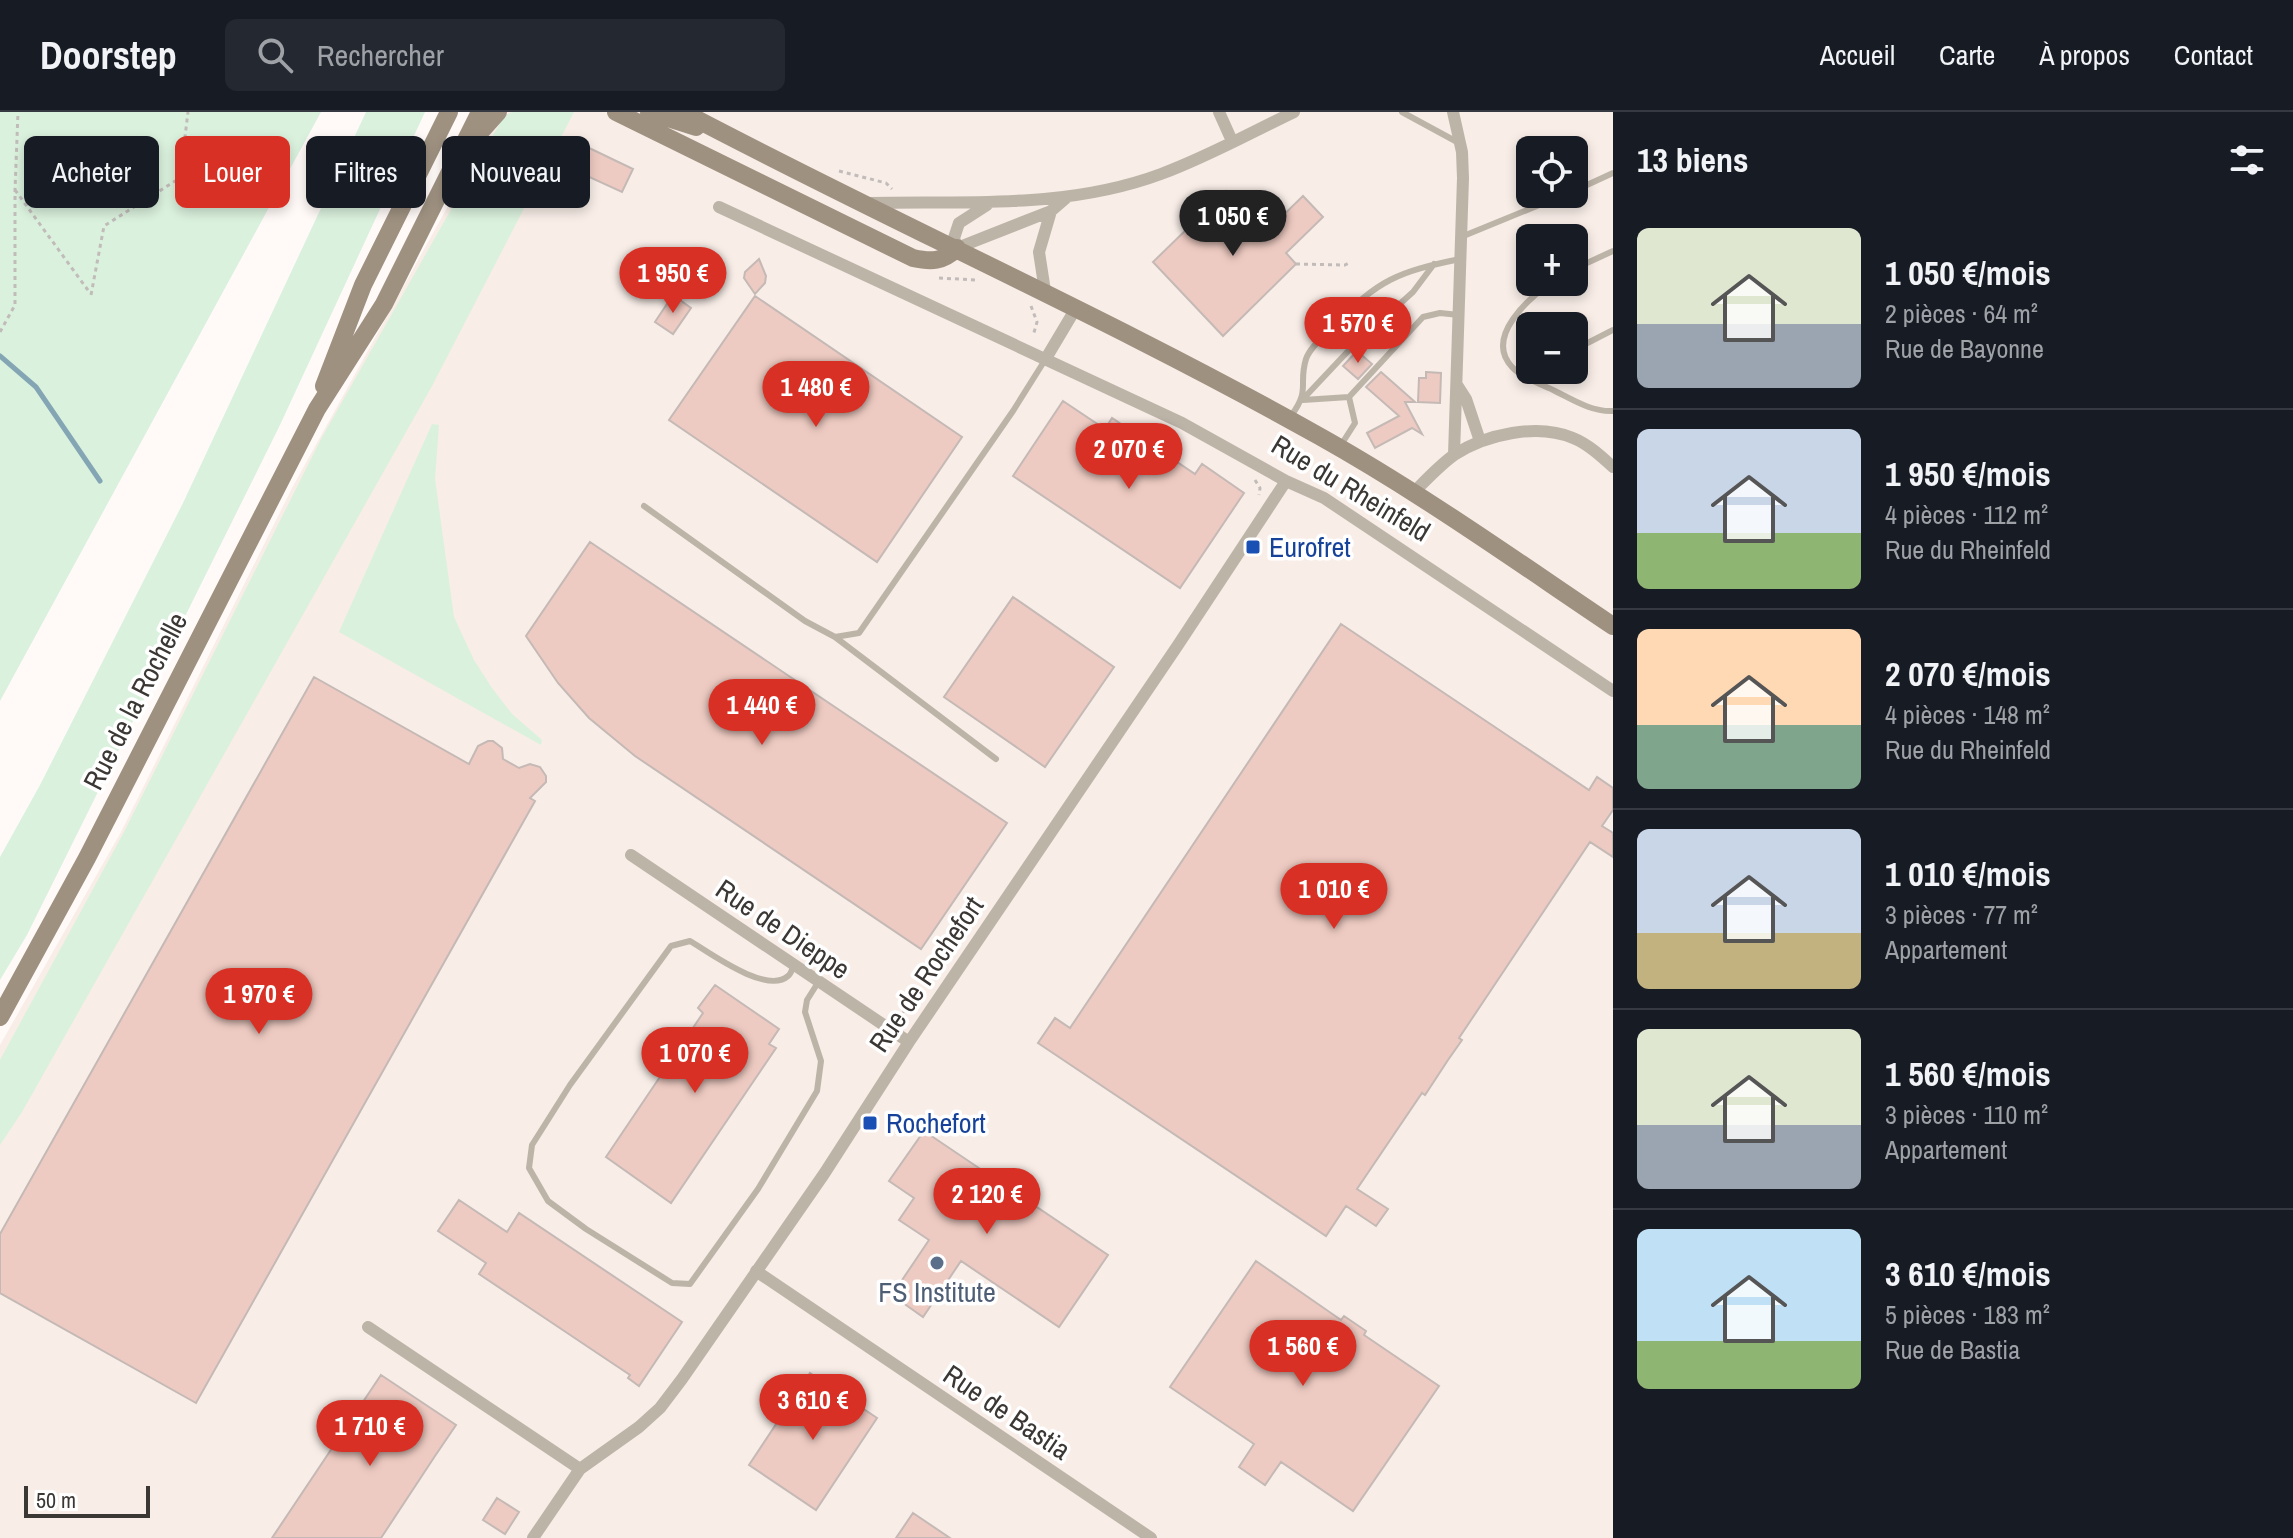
<!DOCTYPE html>
<html lang="fr">
<head>
<meta charset="utf-8">
<style>
  :root { --surface:#171b24; --page:#242831; --text:#f1f3f6; --muted:#9ea1a6; --line:#363941; --accent:#d93025 }
  body { margin:0; font-family:"Archivo Narrow",sans-serif; background:var(--page); color:var(--text); height:100vh; display:flex; flex-direction:column; font-size:30px; white-space:nowrap }
  * { box-sizing:border-box; margin:0 }
  p { font-size:26px; color:var(--muted) }
  .icon { flex:none; width:44px; height:44px; fill:none; stroke:currentColor; stroke-width:2; stroke-linecap:round; stroke-linejoin:round }
  .map { position:relative; flex:1; overflow:hidden }
  .sheet { display:flex; flex-direction:column; background:var(--surface); width:680px }
  .sheet>* { flex:none }
  .top-card { position:absolute; left:24px; top:24px; width:760px; height:72px; display:flex; gap:16px }
  .fabs { position:absolute; left:1516px; top:24px; display:grid; gap:16px }
  .fabs a { display:grid; place-items:center; width:72px; height:72px; border-radius:12px; background:var(--surface); box-shadow:0 4px 12px #0003; font-size:40px }
  .scale { position:absolute; left:24px; bottom:20px; width:126px; box-sizing:border-box; padding-left:8px; border:4px solid #3b3734; border-top:0; font-size:22px; line-height:28px; white-space:nowrap; color:#3b3734; -webkit-text-stroke:6px #fff; paint-order:stroke }
  .price { position:absolute; translate:-50% -68px; padding:0 18px; border-radius:28px; background:var(--accent); color:#fff; font-size:26px; line-height:52px; filter:drop-shadow(0 2px 4px #0008) }
  .price::after { content:''; position:absolute; left:50%; top:48px; width:24px; height:18px; margin-left:-12px; background:inherit; clip-path:polygon(0 0,100% 0,50% 100%) }
  .price.on { background:#222; color:#fff }
  ul { padding:0; list-style:none }
  li { display:flex; align-items:center; gap:24px; height:200px; padding:0 24px }
  li+li { border-top:2px solid var(--line) }
  li span { display:grid; place-items:center; flex:none; width:224px; height:160px; border-radius:12px; color:#555 }
  li>.icon { margin-inline-start:auto }
  span .icon { width:96px; height:96px; fill:#fffc; stroke-width:1 }
  li b { font-size:34px }
  h2 { display:flex; justify-content:space-between; align-items:center; height:96px; padding:0 24px; font-size:34px }
  .chip { padding:0 28px; border-radius:12px; background:var(--surface); box-shadow:0 4px 12px #0003; font-size:28px; line-height:72px }
  .chip.on { background:var(--accent); color:#fff }
  header { display:flex; align-items:center; gap:48px; box-sizing:border-box; height:112px; padding:0 40px; background:var(--surface); border-bottom:2px solid var(--line) }
  header strong { font-size:38px }
  nav { display:flex; gap:44px; margin-inline-start:auto; font-size:28px }
  .search { width:560px; height:72px; background:var(--page); display:flex; align-items:center; gap:20px; box-sizing:border-box; padding:0 28px; border-radius:12px; color:var(--muted); font-size:30px }
  main { display:flex; flex:1; min-height:0 }
  .map>svg:first-child { display:block }
</style>
</head>
<body>
<header>
<strong>Doorstep</strong>
<div class="search"><svg class="icon" aria-label="search" viewBox="0 0 24 24"><circle cx="10" cy="10" r="6"/><path d="M15 15l6 6"/></svg>Rechercher</div>
<nav><a>Accueil</a><a>Carte</a><a>À propos</a><a>Contact</a></nav>
</header>
<main>
<div class="map">
<svg width="1613" height="1426" viewBox="0 0 1613 1426">
  <rect width="100%" height="100%" fill="#fffaf8"/>
  <path fill="#f8ede7" fill-rule="evenodd" d="M500,0h1113v1426h-1613v-493l121,-213 171,-344zM1530,38h44v44h-44zM1530,126h44v44h-44zM1530,214h44v44h-44z"/>
  <path fill="#daf1dd" d="M0,0h321l-321,589z
    M366,0h59l-145,313 -253,510 -27,45v-123l40,-72 143,-282z
    M512,0h62l-142,274 -410,726 -22,33v-85l124,-228 197,-393 183,-323z
    M432,312l7,1 -4,54 19,138 20,43 18,28 20,26 30,26 -1,5 -202,-113z"/>
  <g fill="none" stroke-linecap="round" stroke-linejoin="round">
    <path stroke="#84a6b4" stroke-width="5" d="M0,244l36,31 64,94"/>
  </g>
  <path fill="#eecbc2" stroke="#c5b9b6" stroke-width="2" d="M585,34l48,23 -11,23 -48,-22z
    M1226,79l40,41 37,-36 20,21 -37,36 10,11 -73,72 -70,-74z
    M759,147l7,17 -1,7 -10,11 -11,-16 1,-6z
    M673,183l18,13 -18,26 -18,-12z
    M755,184l207,141 -85,125 -208,-142z
    M1357,239l15,13 -14,15 -15,-13z
    M1381,260l34,30h-10l17,32 -10,-6 -37,20 -8,-15 32,-17 -33,-29z
    M1426,260l15,1 -1,30 -22,-1 1,-24h7z
    M1063,289l42,28 7,-11 83,56 7,-10 42,29 -64,95 -167,-112z
    M590,430l417,281 -86,126 -286,-193 -46,-38 -31,-35 -32,-47z
    M1013,485l101,70 -69,100 -101,-70z
    M1341,512l248,166 8,-13 16,11v22l-11,16 11,7v24l-23,-15 -131,196 3,2 -14,20 -23,35 -3,-2 -65,96 31,20 -12,17 -30,-20 -20,30 -288,-193 17,-25 15,10z
    M314,565l155,87 9,-18 10,-5h5l9,7 1,11 16,9 11,-4 10,3 6,9v6l-16,16 5,3 -339,602 -196,-110v-59z
    M715,873l64,44 -10,15 7,4 -105,155 -65,-46 97,-144 -5,-5z
    M924,1019l184,124 -49,72 -98,-66 -38,56 -31,-22 37,-55 -30,-20 15,-22 -25,-17z
    M459,1088l48,32 12,-19 163,109 -43,64 -11,-8 2,-3 -151,-101 7,-11 -48,-32z
    M1256,1149l85,59 3,-4 22,15 -2,4 75,51 -86,125 -72,-49 -16,23 -26,-18 15,-23 -84,-57z
    M810,1261l67,45 -61,92 -67,-45z
    M381,1263l75,50 -21,31 -54,82h-109z
    M497,1386l22,14 -14,22 -22,-14z
    M913,1401l37,25h-54z"/>
  <g fill="none" stroke-linecap="round" stroke-linejoin="round">
    <path stroke="#c1bcba" stroke-width="3" stroke-dasharray="4 4" stroke-linecap="butt" d="M839,59l47,12 6,6
      M15,78l75,103
      M1296,152l49,1 4,-2
      M939,166l37,2
      M91,183l13,-69 76,-48 8,-66
      M1031,194l6,16 -4,14
      M0,220l15,-27v-115l3,-78
      M1255,368l5,8 -1,7
      M895,903l19,-8"/>
    <path stroke="#bdb4a8" stroke-width="6" d="M1402,0l57,31
      M1574,79l39,-18
      M1461,125l105,-43
      M1574,157l39,-18
      M1552,170c-23,16 -68,55 -40,85 10,11 29,17 43,24 18,9 37,21 58,20
      M1574,238l39,-20
      M1541,272l12,-14
      M1303,287l48,-51 62,-56 21,-28
      M1303,288l46,-3 74,-80 17,-4 19,2
      M1291,304c20,-27 7,-31 15,-57 4,-12 19,-24 27,-33 47,-47 64,-54 127,-67
      M1341,333l14,-22 -6,-26
      M644,394l161,115 30,16 24,-4 154,-222 32,-51
      M835,525l161,122
      M794,853c-2,4 -3,9 -6,11 -21,19 -78,-23 -98,-35l-19,5 -101,139 -38,60 -3,23 19,33 38,28 86,54 18,1 68,-95 59,-98 4,-30 -16,-49 2,-12 12,-19"/>
    <path stroke="#bdb4a8" stroke-width="12" d="M1219,0l13,29
      M1453,0l9,40 1,26 -9,277
      M869,91c98,-2 198,6 292,-29 46,-17 89,-41 133,-62
      M987,93l-28,18 -5,15 3,10 94,-37 15,-13
      M719,95l463,216 104,58 38,17 289,193
      M1045,179l-6,-39 12,-41
      M1045,248l31,-52
      M1457,273l9,14 14,42
      M1413,381c13,-13 27,-28 41,-38 32,-21 84,-32 119,-17 15,6 28,18 40,29
      M631,743l278,187
      M756,1159l395,267
      M368,1215l212,142
      M533,1426l47,-69 59,-42 21,-19 22,-29 142,-205 85,-132 269,-397 108,-164"/>
    <path stroke="#9e9180" stroke-width="18" d="M616,0l297,146c18,4 30,4 44,-10
      M649,0l47,15
      M683,0c210,111 428,207 636,324 102,57 197,125 294,190
      M472,29l26,-29
      M324,274l39,-101 86,-173
      M0,905l87,-159 230,-449 67,-105 96,-192"/>
  </g>
  <g fill="#1a4fb4" stroke="#fff" stroke-width="3">
    <rect x="1245" y="427" width="16" height="16" rx="4"/>
    <rect x="862" y="1003" width="16" height="16" rx="4"/>
  </g>
  <circle fill="#5c6f8a" stroke="#fff" stroke-width="3" cx="937" cy="1151" r="8"/>
  <g text-anchor="middle" dominant-baseline="central" stroke-width="7" stroke-linejoin="round" paint-order="stroke">
    <g font-size="28" fill="#3b3734" stroke="#fff">
      <text transform="translate(1351 376) rotate(31)">Rue du Rheinfeld</text>
      <text transform="translate(135 589) rotate(-63)">Rue de la Rochelle</text>
      <text transform="translate(783 817) rotate(34)">Rue de Dieppe</text>
      <text transform="translate(926 862) rotate(-56)">Rue de Rochefort</text>
      <text transform="translate(1007 1300) rotate(34)">Rue de Bastia</text>
    </g>
    <g font-size="28" fill="#164399" stroke="#fff" text-anchor="start">
      <text x="1269" y="435">Eurofret</text>
      <text x="886" y="1011">Rochefort</text>
    </g>
    <g font-size="28" fill="#4e5e75" stroke="#fff">
      <text x="937" y="1180">FS Institute</text>
    </g>
  </g>
</svg>
<div class="fabs">
<a><svg class="icon" aria-label="locate" viewBox="0 0 24 24"><circle cx="12" cy="12" r="6"/><path d="M12 2v4M12 18v4M2 12h4M18 12h4"/></svg></a>
<a>+</a>
<a>−</a>
</div>
<div class="scale">50 m</div>
<b class="price on" style="left:1233px;top:146px">1 050 €</b>
<b class="price" style="left:673px;top:203px">1 950 €</b>
<b class="price" style="left:1358px;top:253px">1 570 €</b>
<b class="price" style="left:816px;top:317px">1 480 €</b>
<b class="price" style="left:1129px;top:379px">2 070 €</b>
<b class="price" style="left:762px;top:635px">1 440 €</b>
<b class="price" style="left:1334px;top:819px">1 010 €</b>
<b class="price" style="left:259px;top:924px">1 970 €</b>
<b class="price" style="left:695px;top:983px">1 070 €</b>
<b class="price" style="left:987px;top:1124px">2 120 €</b>
<b class="price" style="left:1303px;top:1276px">1 560 €</b>
<b class="price" style="left:813px;top:1330px">3 610 €</b>
<b class="price" style="left:370px;top:1356px">1 710 €</b>
<div class="top-card">
<a class="chip">Acheter</a>
<a class="chip on">Louer</a>
<a class="chip">Filtres</a>
<a class="chip">Nouveau</a>
</div>
</div>
<section class="sheet">
<h2>13 biens<svg class="icon" aria-label="filters" viewBox="0 0 24 24"><path d="M4 7h16M4 17h16"/><circle cx="9" cy="7" r="2"/><circle cx="15" cy="17" r="2"/></svg></h2>
<ul>
<li><span style="background:linear-gradient(#dfe7d0 60%,#9aa5b1 0)"><svg class="icon" aria-label="home" viewBox="0 0 24 24"><path d="M3 11l9-7 9 7M6 9v11h12V9"/></svg></span><div><b>1 050 €/mois</b><p>2 pièces · 64 m²</p><p>Rue de Bayonne</p></div></li>
<li><span style="background:linear-gradient(#c9d6e8 65%,#8fb573 0)"><svg class="icon" aria-label="home" viewBox="0 0 24 24"><path d="M3 11l9-7 9 7M6 9v11h12V9"/></svg></span><div><b>1 950 €/mois</b><p>4 pièces · 112 m²</p><p>Rue du Rheinfeld</p></div></li>
<li><span style="background:linear-gradient(#ffd9b3 60%,#7fa58c 0)"><svg class="icon" aria-label="home" viewBox="0 0 24 24"><path d="M3 11l9-7 9 7M6 9v11h12V9"/></svg></span><div><b>2 070 €/mois</b><p>4 pièces · 148 m²</p><p>Rue du Rheinfeld</p></div></li>
<li><span style="background:linear-gradient(#c9d6e8 65%,#c2b280 0)"><svg class="icon" aria-label="home" viewBox="0 0 24 24"><path d="M3 11l9-7 9 7M6 9v11h12V9"/></svg></span><div><b>1 010 €/mois</b><p>3 pièces · 77 m²</p><p>Appartement</p></div></li>
<li><span style="background:linear-gradient(#dfe7d0 60%,#9aa5b1 0)"><svg class="icon" aria-label="home" viewBox="0 0 24 24"><path d="M3 11l9-7 9 7M6 9v11h12V9"/></svg></span><div><b>1 560 €/mois</b><p>3 pièces · 110 m²</p><p>Appartement</p></div></li>
<li><span style="background:linear-gradient(#bfe0f5 70%,#8fb573 0)"><svg class="icon" aria-label="home" viewBox="0 0 24 24"><path d="M3 11l9-7 9 7M6 9v11h12V9"/></svg></span><div><b>3 610 €/mois</b><p>5 pièces · 183 m²</p><p>Rue de Bastia</p></div></li>
</ul>
</section>
</main>
</body>
</html>
